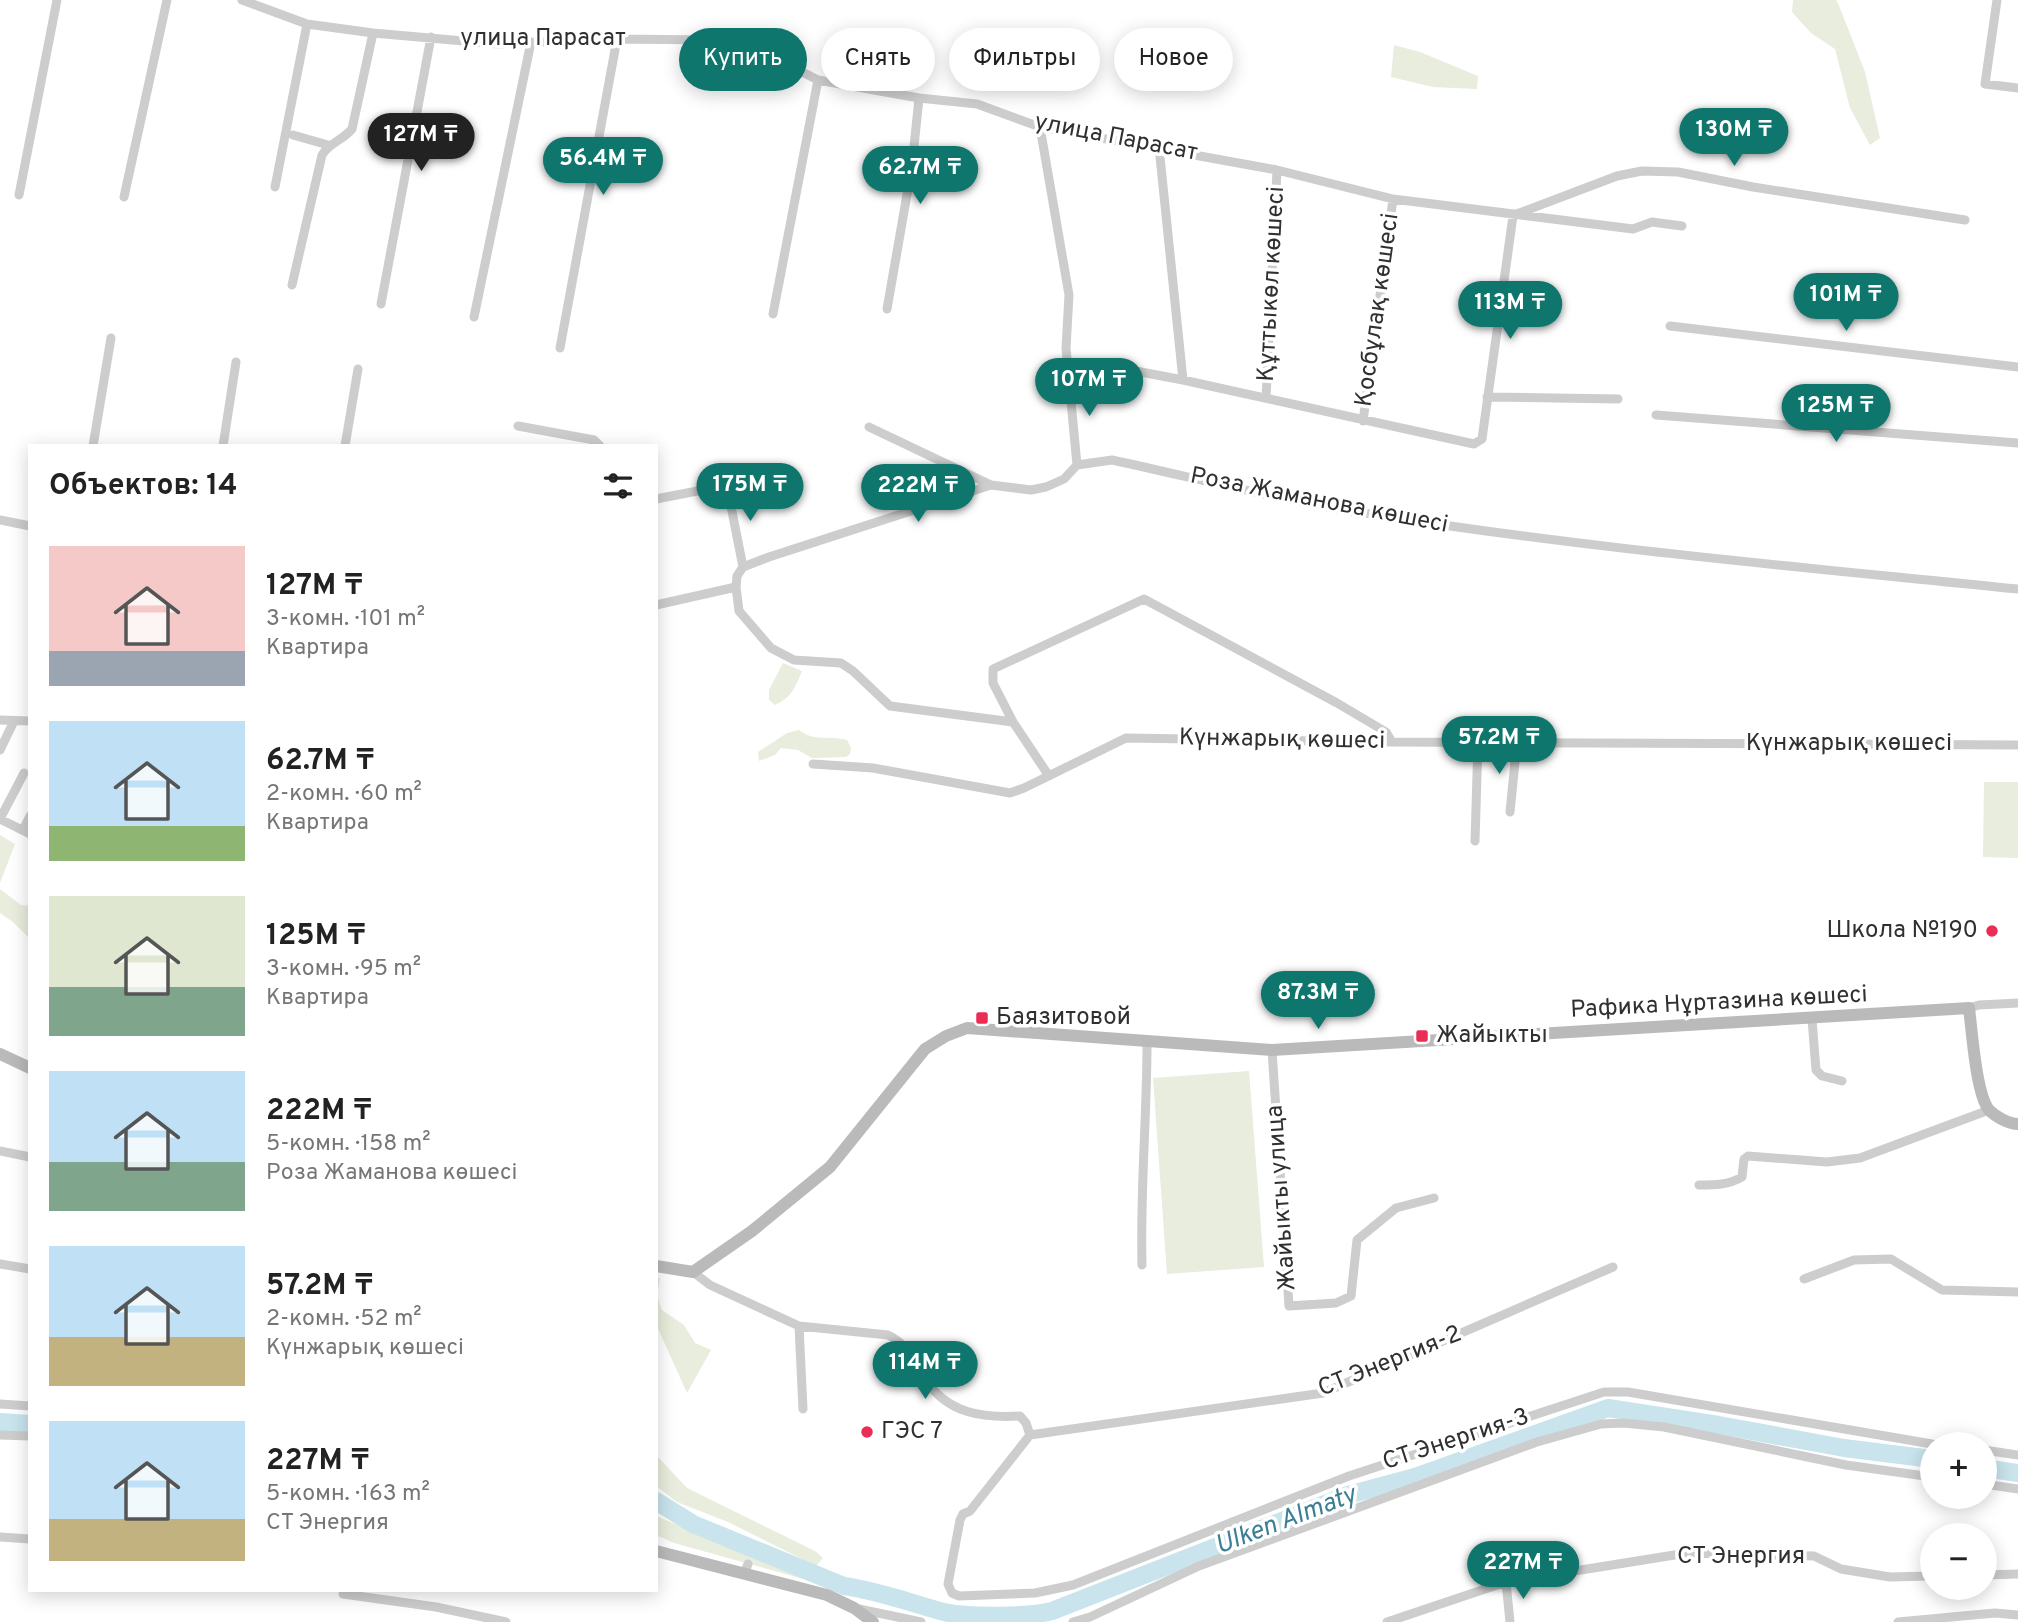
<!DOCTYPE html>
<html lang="ru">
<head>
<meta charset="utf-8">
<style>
  :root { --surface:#fff; --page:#f2f2f2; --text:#222; --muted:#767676; --accent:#0f766e }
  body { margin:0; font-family:Overpass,sans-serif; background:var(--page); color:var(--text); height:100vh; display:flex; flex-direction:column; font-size:26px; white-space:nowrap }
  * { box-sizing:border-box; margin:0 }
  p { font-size:23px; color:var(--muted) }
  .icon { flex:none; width:38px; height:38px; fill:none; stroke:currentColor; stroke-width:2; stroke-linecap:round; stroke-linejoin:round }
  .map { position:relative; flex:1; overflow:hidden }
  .sheet { position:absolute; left:28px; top:444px; width:630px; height:1148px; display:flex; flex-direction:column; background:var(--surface); border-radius:0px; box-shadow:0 4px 18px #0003 }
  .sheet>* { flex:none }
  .hud { position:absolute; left:679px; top:28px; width:665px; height:63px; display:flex; gap:14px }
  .fabs { position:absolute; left:1920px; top:1432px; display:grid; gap:14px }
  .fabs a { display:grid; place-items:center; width:77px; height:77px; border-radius:50%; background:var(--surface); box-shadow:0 4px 18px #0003; font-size:35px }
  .price { position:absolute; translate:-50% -60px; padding:0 16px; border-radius:24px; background:var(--accent); color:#fff; font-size:23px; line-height:46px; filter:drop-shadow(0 2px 4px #0008) }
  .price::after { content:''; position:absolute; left:50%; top:42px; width:21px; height:16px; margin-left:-10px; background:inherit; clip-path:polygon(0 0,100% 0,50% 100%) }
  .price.selected { background:#222; color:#fff }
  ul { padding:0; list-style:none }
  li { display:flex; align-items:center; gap:21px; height:175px; padding:0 21px }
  li span { display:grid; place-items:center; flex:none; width:196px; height:140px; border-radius:0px; color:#555 }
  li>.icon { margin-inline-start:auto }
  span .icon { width:84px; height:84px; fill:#fffc; stroke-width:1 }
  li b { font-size:30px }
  h2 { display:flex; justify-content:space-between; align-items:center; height:84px; padding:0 21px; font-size:30px }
  .tag { padding:0 24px; border-radius:32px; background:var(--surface); box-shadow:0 4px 18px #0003; font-size:24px; line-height:63px }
  .tag.selected { background:var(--accent); color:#fff }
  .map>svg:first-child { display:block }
</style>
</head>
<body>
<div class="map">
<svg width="2018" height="1622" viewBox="0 0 2018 1622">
  <rect width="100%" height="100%" fill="#fff"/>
  <path fill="#e8eddd" d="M1793,0h43l2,3 27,69 15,66 -10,7 -20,-37 -15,-59 -24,-16 -19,-21z
    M1394,45l26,7 58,24 -1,13 -44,-2 -42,-10z
    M783,663l19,8c-7,17 -10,26 -27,34l-6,-5v-10z
    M799,730c15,12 30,5 48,10l4,8 -1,6 -4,3 -34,1 -14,-8 -17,-2 -6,7 -16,6 -1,-9 29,-19z
    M1984,782h34v76l-35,-1z
    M0,835l15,9 -15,39z
    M0,889l21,16 9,1v33l-17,-17 -13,-9z
    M1249,1071l15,196 -97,7 -14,-196z
    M656,1278h4l-3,18 5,14 22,15 11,18 16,7 -24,43 -31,-69z
    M656,1455l31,33 128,63 8,7 -7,8 -88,-44 -51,-20 -21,-16z
    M656,1516l169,69 -151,-42 -18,-8z"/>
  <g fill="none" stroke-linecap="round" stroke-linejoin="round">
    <path stroke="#c9e4ed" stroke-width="18" d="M0,1422l30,2
      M1984,1468l34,5
      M656,1501l37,23 151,62c35,5 67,17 100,26 22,5 87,5 108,-1l296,-116 67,-18 193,-69 111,17 125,23 88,11"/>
    <path stroke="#cdcdcd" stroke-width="9" d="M242,0l65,24 66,9 125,11 119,-5 98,1 30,3 73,37 101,18 58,6 63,23 237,43 116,29 240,30 19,-7 30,4
      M1997,0l-12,84 33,4
      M1040,127l29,168 -3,53 11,117
      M293,135l35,10
      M1159,147l24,233
      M275,187l32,-163
      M19,195l38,-195
      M124,197l43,-197
      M1514,215l103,-39 25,-5 36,1 75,15 212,33
      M292,285l30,-130c8,-13 20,-14 30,-26l21,-96
      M381,304l50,-267
      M887,309l25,-143 7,-68
      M773,314l45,-234
      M474,317l57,-275
      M1670,326l348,41
      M560,348l57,-309
      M1068,374l22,-8 14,-1 79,15 291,64 8,-5 31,-223
      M1487,397l131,2
      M1266,398l11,-228
      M1656,415l362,28
      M1363,421l30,-222
      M518,426l76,14 6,6
      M869,427l122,58
      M93,446l18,-108
      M223,446l13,-84
      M345,446l13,-77
      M727,486l16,81
      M656,499l135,-26
      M0,520l30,6
      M656,605l80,-18
      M0,720l30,1
      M1013,722l-123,-16 -37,-35 -12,-8 -47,-3 -23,-12 -32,-37 -3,-24 1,-11 6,-9 26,-10 222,-72 40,5 15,-3 18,-8 13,-14 35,-5c74,16 148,35 222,48 226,38 456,58 684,81
      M0,750l14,-29
      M813,764l60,4 137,25 14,-5 102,-50 266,4 626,3
      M1049,776l-36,-54 -20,-39v-14l151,-70 193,104 49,29 6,10
      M1510,812l7,-70
      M0,819l24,-46
      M0,819l30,15
      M23,830l7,-14
      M1475,841l3,-99
      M1969,1008l10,-3 39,-2
      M1812,1019l4,51 6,6 20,5
      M1272,1050l17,256 47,-3 15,-7 6,-56 39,-32 38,-10
      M0,1151l30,6
      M1699,1185c15,0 30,0 43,-8l2,-18 4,-3 79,6 33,-4 129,-48
      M0,1264l30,5
      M1142,1265c-2,-75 5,-148 5,-222
      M693,1272l17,13 89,41 89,9c21,10 26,26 38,45 22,34 57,38 94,36l6,7 4,12 -60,76 -7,3 -3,6 -12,64 4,9 7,3 76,-3 38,-8 276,-109 255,-84h24l304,52
      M1804,1279l50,-19 37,-1 51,31 76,2
      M799,1326l4,83
      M0,1404l30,2
      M0,1435l30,1
      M1030,1435l293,-42 290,-126
      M1984,1450l34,5
      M1984,1484l34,5
      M0,1537l30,2
      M744,1574l4,-10
      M1984,1575l34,-1
      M1506,1582l4,40
      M343,1594l93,13 70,15
      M859,1609l62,13
      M1073,1622l17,-5 109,-51 338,-124 64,-18 23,-1 40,4 182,38 86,12
      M1387,1622l119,-40 181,-29 127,3 27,13 49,8 42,-1
      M1898,1622l97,-9 23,2"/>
    <path stroke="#bababa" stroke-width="12" d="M0,1054l30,14
      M656,1266l37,6 59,-41 78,-64 95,-118 21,-13 21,-8 305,22 697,-42c3,23 7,86 20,102 7,7 20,14 29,14
      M656,1551l171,44 27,13 19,14"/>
  </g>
  <g fill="#eb2d56" stroke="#fff" stroke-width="2.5">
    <circle cx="1992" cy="931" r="7"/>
    <rect x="975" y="1011" width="14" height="14" rx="3.5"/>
    <rect x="1415" y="1029" width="14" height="14" rx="3.5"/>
    <circle cx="867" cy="1432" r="7"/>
  </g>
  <g text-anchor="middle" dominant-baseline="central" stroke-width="7" stroke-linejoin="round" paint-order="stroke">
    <g font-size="24" fill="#303030" stroke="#fff">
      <text x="543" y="39">улица Парасат</text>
      <text transform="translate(1116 138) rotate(11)">улица Парасат</text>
      <text transform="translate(1272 284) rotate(-87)">Құттыкөл көшесі</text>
      <text transform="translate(1378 310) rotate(-82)">Қосбұлақ көшесі</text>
      <text transform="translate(1319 501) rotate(11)">Роза Жаманова көшесі</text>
      <text transform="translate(1282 740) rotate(1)">Күнжарық көшесі</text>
      <text x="1849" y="744">Күнжарық көшесі</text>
      <text transform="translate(1719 1003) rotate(-3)">Рафика Нұртазина көшесі</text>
      <text transform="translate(1282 1198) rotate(-94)">Жайыкты улица</text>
      <text transform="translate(1390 1362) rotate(-22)">СТ Энергия-2</text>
      <text transform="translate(1456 1440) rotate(-18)">СТ Энергия-3</text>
      <text x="1741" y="1557">СТ Энергия</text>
    </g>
    <g font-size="24" fill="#303030" stroke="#fff" text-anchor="start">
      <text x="1978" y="931" text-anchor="end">Школа №190</text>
      <text x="996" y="1018">Баязитовой</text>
      <text x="1436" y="1036">Жайыкты</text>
      <text x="881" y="1432">ГЭС 7</text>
    </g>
    <g font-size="26" font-style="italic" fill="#3a7f95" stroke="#fff">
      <text transform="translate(1286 1521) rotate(-21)">Ulken Almaty</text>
    </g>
  </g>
</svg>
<div class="fabs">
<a>+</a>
<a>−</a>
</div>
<b class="price" style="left:1734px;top:168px">130M ₸</b>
<b class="price selected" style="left:421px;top:173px">127M ₸</b>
<b class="price" style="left:603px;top:197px">56.4M ₸</b>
<b class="price" style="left:920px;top:206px">62.7M ₸</b>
<b class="price" style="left:1846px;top:333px">101M ₸</b>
<b class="price" style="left:1510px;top:341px">113M ₸</b>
<b class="price" style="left:1089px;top:418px">107M ₸</b>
<b class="price" style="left:1836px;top:444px">125M ₸</b>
<b class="price" style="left:750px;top:523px">175M ₸</b>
<b class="price" style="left:918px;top:524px">222M ₸</b>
<b class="price" style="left:1499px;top:776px">57.2M ₸</b>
<b class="price" style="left:1318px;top:1031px">87.3M ₸</b>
<b class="price" style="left:925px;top:1401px">114M ₸</b>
<b class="price" style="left:1523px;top:1601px">227M ₸</b>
<div class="hud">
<a class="tag selected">Купить</a>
<a class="tag">Снять</a>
<a class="tag">Фильтры</a>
<a class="tag">Новое</a>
</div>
<section class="sheet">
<h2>Объектов: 14<svg class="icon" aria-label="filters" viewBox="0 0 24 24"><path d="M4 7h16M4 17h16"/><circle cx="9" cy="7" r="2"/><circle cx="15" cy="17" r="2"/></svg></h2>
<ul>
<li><span style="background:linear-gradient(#f6c9c9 75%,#9aa5b1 0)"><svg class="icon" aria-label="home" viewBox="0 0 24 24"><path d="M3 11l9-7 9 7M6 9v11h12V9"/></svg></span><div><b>127M ₸</b><p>3-комн. · 101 m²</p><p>Квартира</p></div></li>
<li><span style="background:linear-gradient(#bfe0f5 75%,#8fb573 0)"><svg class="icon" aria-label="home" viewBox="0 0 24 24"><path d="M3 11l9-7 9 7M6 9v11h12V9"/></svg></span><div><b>62.7M ₸</b><p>2-комн. · 60 m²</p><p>Квартира</p></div></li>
<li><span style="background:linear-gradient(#dfe7d0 65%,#7fa58c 0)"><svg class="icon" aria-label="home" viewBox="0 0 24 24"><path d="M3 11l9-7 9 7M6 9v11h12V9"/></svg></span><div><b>125M ₸</b><p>3-комн. · 95 m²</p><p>Квартира</p></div></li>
<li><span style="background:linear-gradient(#bfe0f5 65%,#7fa58c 0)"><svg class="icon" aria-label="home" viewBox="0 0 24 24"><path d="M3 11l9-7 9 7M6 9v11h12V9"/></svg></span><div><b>222M ₸</b><p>5-комн. · 158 m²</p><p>Роза Жаманова көшесі</p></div></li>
<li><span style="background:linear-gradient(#bfe0f5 65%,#c2b280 0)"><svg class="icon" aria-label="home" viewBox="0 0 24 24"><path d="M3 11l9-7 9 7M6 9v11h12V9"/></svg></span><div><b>57.2M ₸</b><p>2-комн. · 52 m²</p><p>Күнжарық көшесі</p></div></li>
<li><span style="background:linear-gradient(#bfe0f5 70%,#c2b280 0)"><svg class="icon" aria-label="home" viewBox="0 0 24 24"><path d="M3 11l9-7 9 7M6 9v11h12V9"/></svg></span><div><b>227M ₸</b><p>5-комн. · 163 m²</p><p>СТ Энергия</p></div></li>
</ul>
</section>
</div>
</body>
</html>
